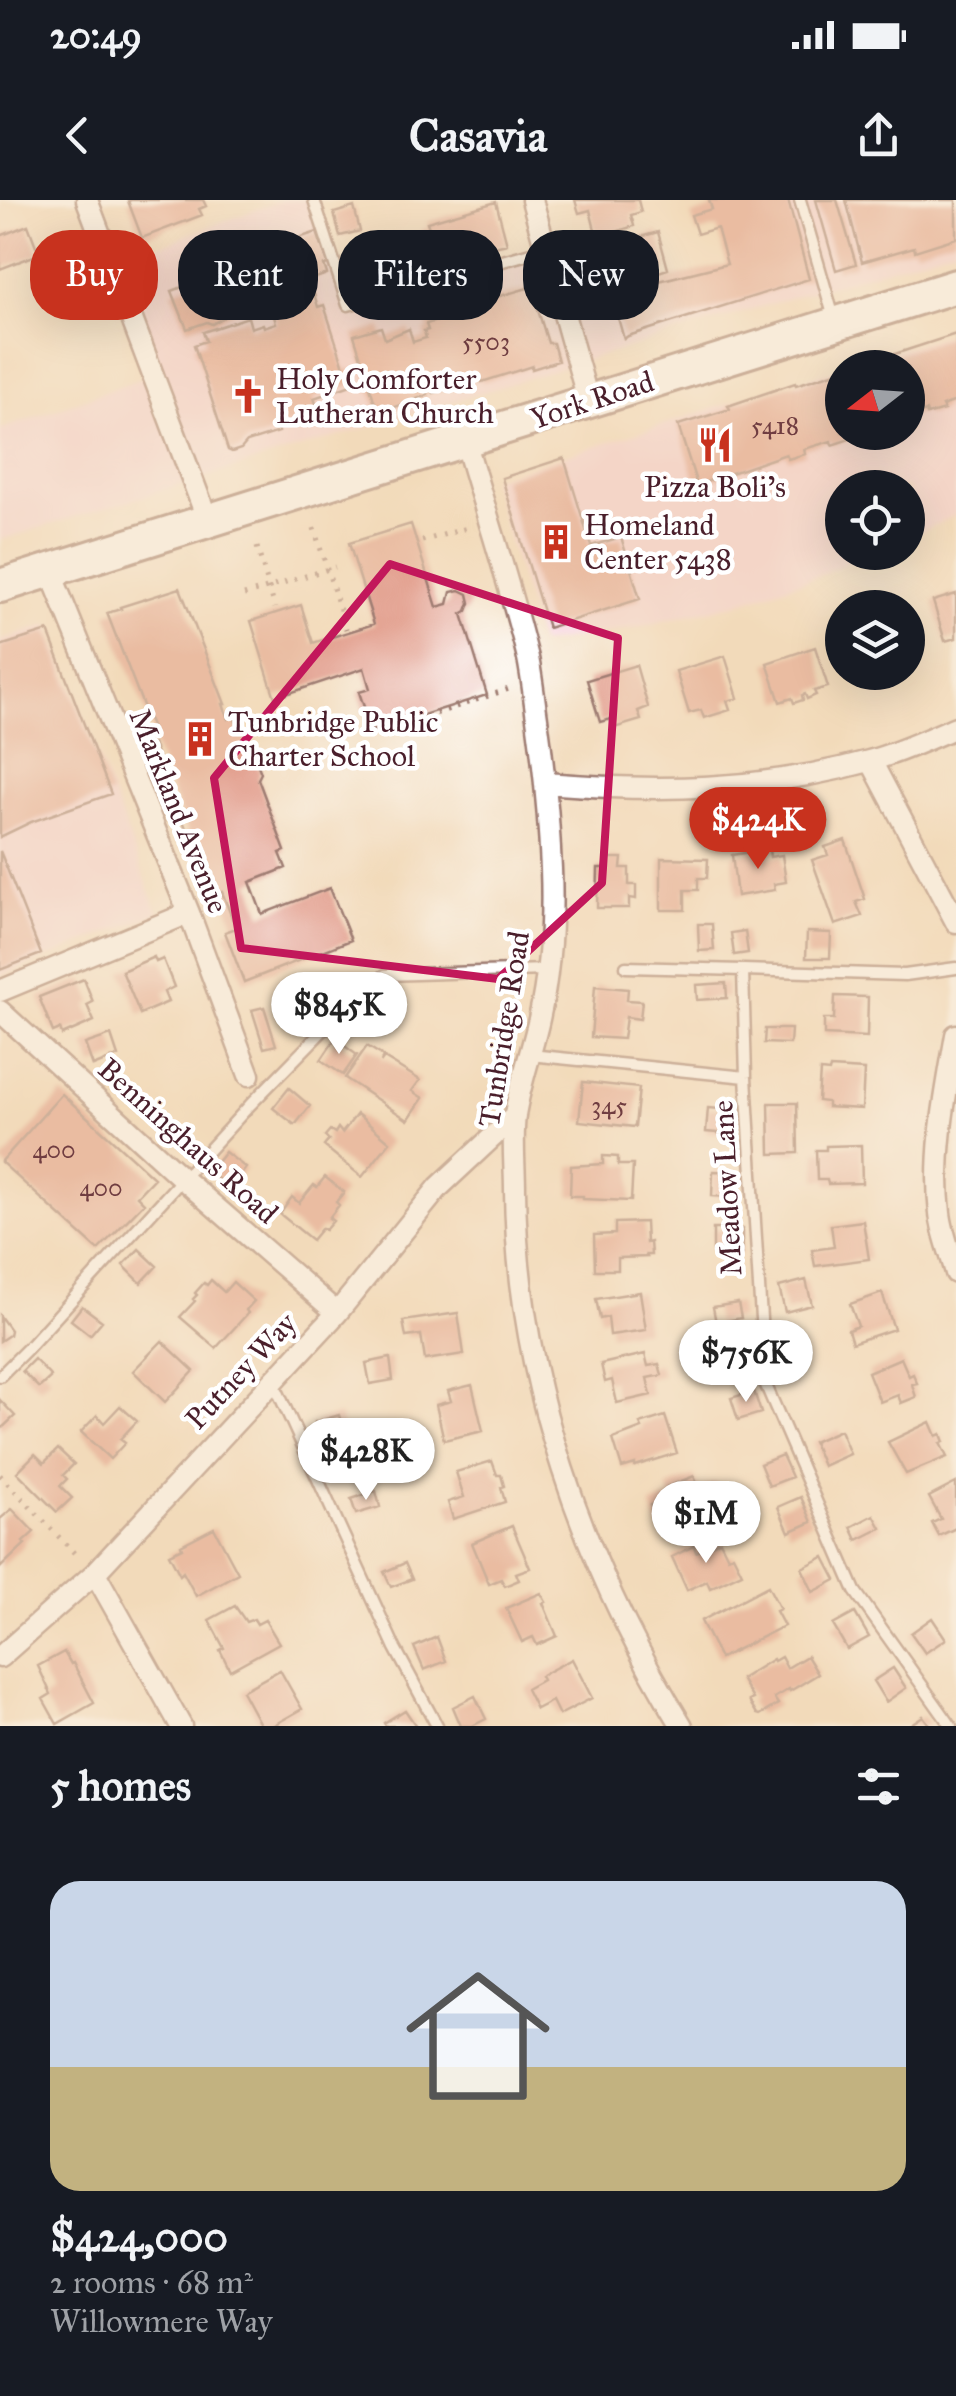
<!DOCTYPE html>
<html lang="en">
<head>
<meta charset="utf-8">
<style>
  :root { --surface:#171b24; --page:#20242c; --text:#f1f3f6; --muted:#9ea1a6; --line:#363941; --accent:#c8321e }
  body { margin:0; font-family:"IM FELL Great Primer",serif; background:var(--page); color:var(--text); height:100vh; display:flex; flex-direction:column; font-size:38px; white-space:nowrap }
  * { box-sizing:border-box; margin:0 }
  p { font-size:32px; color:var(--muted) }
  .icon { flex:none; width:55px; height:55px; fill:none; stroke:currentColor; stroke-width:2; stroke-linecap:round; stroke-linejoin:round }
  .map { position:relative; height:1526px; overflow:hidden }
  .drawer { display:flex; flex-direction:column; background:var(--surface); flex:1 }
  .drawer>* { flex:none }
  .top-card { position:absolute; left:30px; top:30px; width:898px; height:90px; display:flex; gap:20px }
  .needle { width:65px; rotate:253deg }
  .fabs { position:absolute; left:825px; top:150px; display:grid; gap:20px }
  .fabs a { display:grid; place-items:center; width:100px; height:100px; border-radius:50%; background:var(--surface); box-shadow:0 10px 40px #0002; font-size:50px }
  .price { position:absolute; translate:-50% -85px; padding:0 22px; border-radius:35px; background:#fff; color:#222; font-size:32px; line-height:65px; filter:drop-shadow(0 2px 5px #0008) }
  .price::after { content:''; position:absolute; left:50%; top:60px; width:30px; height:22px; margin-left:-15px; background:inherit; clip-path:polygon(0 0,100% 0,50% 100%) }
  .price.on { background:var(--accent); color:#fff }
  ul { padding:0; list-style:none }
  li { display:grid; align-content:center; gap:20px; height:530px; padding:0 50px }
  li+li { border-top:2px solid var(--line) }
  li span { display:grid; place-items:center; height:310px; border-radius:30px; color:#555 }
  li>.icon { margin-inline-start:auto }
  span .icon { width:180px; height:180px; fill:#fffc; stroke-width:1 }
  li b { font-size:42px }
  h2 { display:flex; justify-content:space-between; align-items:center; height:120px; padding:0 50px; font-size:42px }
  .chip { padding:0 35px; border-radius:40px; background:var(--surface); box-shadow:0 10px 40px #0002; font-size:35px; line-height:90px }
  .chip.on { background:var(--accent); color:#fff }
  .status { display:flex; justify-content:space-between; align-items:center; height:70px; padding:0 50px; background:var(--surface); direction:ltr }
  .status svg { height:28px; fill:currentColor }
  header { display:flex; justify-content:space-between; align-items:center; height:130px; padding:0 50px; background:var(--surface); font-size:45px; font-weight:700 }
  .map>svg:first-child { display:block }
</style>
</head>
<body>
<div class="status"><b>20:49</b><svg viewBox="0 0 49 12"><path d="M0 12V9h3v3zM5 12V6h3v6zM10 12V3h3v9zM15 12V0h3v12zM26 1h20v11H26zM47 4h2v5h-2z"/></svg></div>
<header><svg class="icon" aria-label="back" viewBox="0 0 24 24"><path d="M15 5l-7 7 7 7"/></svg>Casavia<svg class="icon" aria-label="share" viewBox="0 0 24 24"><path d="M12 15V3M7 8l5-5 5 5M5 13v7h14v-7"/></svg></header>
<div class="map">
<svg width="956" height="1526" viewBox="0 0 956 1526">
  <rect width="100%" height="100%" fill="#fff"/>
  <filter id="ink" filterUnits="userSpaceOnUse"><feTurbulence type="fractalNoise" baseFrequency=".01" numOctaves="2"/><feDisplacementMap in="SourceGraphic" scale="20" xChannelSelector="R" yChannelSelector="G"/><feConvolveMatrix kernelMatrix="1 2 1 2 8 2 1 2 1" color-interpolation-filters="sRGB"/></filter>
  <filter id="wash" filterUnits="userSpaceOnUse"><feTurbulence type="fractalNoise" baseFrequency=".0048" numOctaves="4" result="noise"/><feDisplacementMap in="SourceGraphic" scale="40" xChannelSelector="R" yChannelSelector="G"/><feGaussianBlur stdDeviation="2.25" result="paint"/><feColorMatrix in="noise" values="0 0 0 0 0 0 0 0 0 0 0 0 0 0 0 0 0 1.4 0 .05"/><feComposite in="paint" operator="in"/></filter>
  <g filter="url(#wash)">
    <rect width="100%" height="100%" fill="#f2daba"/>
    <path fill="#f6cfd8" d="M282,0h31l35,103 198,-54 17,59 169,-45 -18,-63h242v47l-956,293v-110l156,-57 -42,-110z
      M956,132v183l-48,23v-50h-66v64l31,1 -53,22 -82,28 -104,25 -94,16 -49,-165 351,-111v64h66v-64l-64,-1z
      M48,425l110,288 -158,63v-335z"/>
    <g id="blocks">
      <path fill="#e09784" d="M131,0h72l3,6 -7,3 3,6 -60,23 -14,-37z
        M575,0h63l3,12 -10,3 3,11 -37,12 -7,-28 -11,3z
        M709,0h79l21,79 -181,57 -4,3 -6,-21 -3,-2v-17l3,-1 1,3 19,-5 -1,-6 7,-2 -1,-3 84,-21 -10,-36 -20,6 -6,-19 21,-6z
        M816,0h21l19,64 -20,6z
        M846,0h110v38l-41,13 -1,-4 -52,15z
        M496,2l11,42 -69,16 -2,-7 -8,2 -7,-25 8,-2 -2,-6z
        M354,7l6,24 -20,5 -6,-23z
        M28,25l11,29 -39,15v-33z
        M317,32l11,32 -4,1 3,9 -17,6 8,27 6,-2 21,65 5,-1 4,15 -40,14 6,17 -42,14 1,3 -32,10 -6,7 -9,3 -4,-2 -34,-105 12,-4 -3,-9 45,-15 3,11 12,-4 1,3 12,-4 -8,-26 -11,4 -14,-45z
        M658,32l10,37 -58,19 -1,-4 -16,5 -3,-10 6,-2 -5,-16 -4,1 -3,-10 19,-7 1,2z
        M219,73l2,3 5,-2 6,19 -5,2 6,17 -21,12 -5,-2 -20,7 -15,-38z
        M531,87l17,56h5l5,18 -26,8v-3l-50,16 -1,-4 -47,15 -3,-12 -7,2 4,12 -50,18 -24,-78 27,-8 4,12 24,-10 4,13 13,-4 -2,-7 4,-1 -2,-6 22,-6 -1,-3 13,-4 -3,-8 30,-11 3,7z
        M956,134v67l-14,5 2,4 -17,5 -1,-4 -18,5v-48h-56z
        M842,170v62h6l2,7 -18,6 -1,-4 -27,8 1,5 -17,5 -2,-5 -89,31 -19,-60 52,-16 -2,-3 67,-23 1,2z
        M564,258l27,88 30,-9 19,62 -92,29 -46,-150z
        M411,324l26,83 11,-3 3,-12 9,-2 8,4 2,9 -3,8 -5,3 25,81 -115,36 -13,-39 11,-3 -6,-21 -89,30 -24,-77 50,-16 12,38 61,-19 -25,-81z
        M180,388l45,116h-2l5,15 6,-3 2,6 6,3 19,48 -3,6 27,72 -5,2 6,15 -36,14 12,32 68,-26 21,52 -107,42 -19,-50 11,-4 -14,-36 -5,2 -5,-11 -4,2 -54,-139 -4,-14 3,-1 -46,-118 14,-4 -1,-2z
        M956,394v44l-11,3 -12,-40z
        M48,431l63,163 -80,28 -31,15v-191z
        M815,447l13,40 -14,4 2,4 -9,4 -2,-5 -3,1 1,5 -9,3 -2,-5 -12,4 -13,-39z
        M725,456l13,42 -11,3 3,9 -26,8 -3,-8 -12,3 -13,-42z
        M636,465l12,42 -10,4 3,9 -27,8 -3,-9 -11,3 -13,-42z
        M863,472h25l1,4 -10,2 -1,-4 -14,4z
        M845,640l20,59 -9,3 6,14 -27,9 -23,-65 16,-5 -3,-8z
        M769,649l1,8 12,-2 4,27 -12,2 1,6 -38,6 -5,-41z
        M0,651l41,103 -41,16z
        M606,658h16l-1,10h8v17h7v14l-7,-1v10h-32l1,-40h8z
        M661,658l47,1 -1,19h-9v12h-13v20h-24z
        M698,724h14l2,26 -15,1z
        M745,731l3,22 -14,2 -3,-22z
        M807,732l24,1 -1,25h-24z
        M154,757l2,5 7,-3 11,28 -10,5 4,10 -28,12 -18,-43z
        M84,779l9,23 -6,3 7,16 -32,14 -2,-6 -7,3 -14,-35z
        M726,783l1,15 -30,2 -1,-15z
        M595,786l33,3 -1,11 15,1 -2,18 -14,-2 -3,22 -32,-2z
        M835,796l33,1 -1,40 -43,-2v-16h10z
        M264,807l12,38 -12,3 -12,-38z
        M765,829h26l-1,15 -26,-1z
        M111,835l7,21 -25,10 -8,-22z
        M335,839l22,16 -14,20 -22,-15z
        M367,846l16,10 -2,6 3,-4 36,22 -8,11 11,7 -15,22 -63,-42z
        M830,868l34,2 -2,39 -35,-2v-5l-9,-1 2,-30 9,1z
        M583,882l56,6 -4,39 -56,-6z
        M289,888l21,18 -15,19 -22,-17z
        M62,894l92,84 -17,18 7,7 -46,47 -97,-88z
        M769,903h28l1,50 -28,1z
        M708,908l24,2 -3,24 -23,-2z
        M357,914l33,28 -28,35 -38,-31 5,-6 -4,-4 5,-6 5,3 3,-5 4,5z
        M861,945l1,38 -34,1 -1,-4h-10l-1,-30h10v-4z
        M225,952l21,16 -16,20 -21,-16z
        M603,956l15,1v8h15l-2,36 -48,-2v-3h-13l1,-30 32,-2z
        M713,971l23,1 -1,25 -23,-1z
        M325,977l19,15 -8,10 3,3 -10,13 4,3 -8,9 -3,-2 -10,12 -32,-26 12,-17 7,6 15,-18 3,2z
        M863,1021l6,38 -54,7 -3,-16 22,-3 -3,-22z
        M645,1022l1,21 4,-1 1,13h-5l1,2 -29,1v12h-23l-1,-35 21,-1v-11z
        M713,1029h29v25h-29z
        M139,1049l18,17 -16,17 -18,-18z
        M211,1080l13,12 9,-10 21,19 -8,9 2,3 -32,35 -36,-31 15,-16 -2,-2 4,-4 -2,-2 9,-10 3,2z
        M806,1080l6,25 -27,7 -6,-25z
        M640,1092l6,38 -36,5 -2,-18 -8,2 -4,-20z
        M882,1093l12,36 -42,14 -4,-13 10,-4 -8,-22z
        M738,1103l3,15 -25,5 -3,-16z
        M82,1106l20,15 -12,14 -19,-15z
        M458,1113l6,41 -39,6 -4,-25 -15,2 -3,-16z
        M0,1116l10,14 -1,5 -9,6z
        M734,1136l5,27 -22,4 -6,-27z
        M162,1141l32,30 -29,31 -32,-31z
        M645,1154l3,12 11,-2 3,11 -15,3 4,17 -34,8 -5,-23 -7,2 -4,-18z
        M390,1158l3,22 -23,4 -4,-21z
        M901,1158l8,18 4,-2 4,9 -5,1 1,4 3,9 -15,6 -3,-8 -18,7 -12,-30z
        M34,1159l17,18 -12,11 -17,-17z
        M472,1185l11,46 -39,9 -8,-35 15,-4 -3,-10z
        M754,1191l7,22 -23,7 -7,-22z
        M0,1200l15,16 -15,14z
        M120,1206l17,15 -17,18 5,4 -15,16 -29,-27 16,-17 7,8z
        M339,1215l7,25 -23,6 -8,-24z
        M665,1216l12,37 -42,13v-2l-13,4 -9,-29 29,-11 -2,-4z
        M930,1222l6,14 5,-2 3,8 -4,1 7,14 -41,17 -18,-32z
        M840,1230l10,24 -27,12 -10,-24z
        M58,1249l16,15 -11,11 4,4 -7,7 12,12 -15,14 -40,-40 18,-18 9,9z
        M782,1255l10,22 -23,9 -9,-22z
        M492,1261l5,14h4l3,11 -3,1 4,15 -52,17 -5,-17 16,-5 -8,-25z
        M694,1276l5,13 16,-7 8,19 -42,17 4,10 -19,7 -4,-9 -3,1 -9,-22 21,-8 -4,-10z
        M956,1283v45l-17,8 -7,-13 9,-4 -12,-22z
        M376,1291l4,16 -24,7 -5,-15z
        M801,1297l11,25 -23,10 -11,-25z
        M12,1309l22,23 -11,10 2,2 -25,24v-49z
        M874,1315l7,13 -24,12 -6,-13z
        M512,1326l18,42 -14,5 3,7 -14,6 -4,-7 -12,5 -17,-41z
        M214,1328l24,45 -42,23 -13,-24 -3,3 -11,-21 13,-6 -1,-3z
        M720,1341l8,16 5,-2 9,18 -32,15 -3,-7 -20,9 -15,-33 22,-11 2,6z
        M824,1357l12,23 -23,12 -11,-24z
        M405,1363l7,16 -21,8 -7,-15z
        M768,1386l12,23 -4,2 8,15 -64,32 -19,-37z
        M541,1393l5,9 -3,1 14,33 -20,9 -4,-8 -11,5 -16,-34z
        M235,1406l11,16 8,-3 3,5 8,-4 14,23 -49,27 -10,-20 4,-2 -15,-28z
        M855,1413l14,24 -22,12 -14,-24z
        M932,1418l14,21 -21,14 -14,-20z
        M437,1437l9,24 -22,9 -10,-23z
        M64,1452l7,12 2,-1 21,40 -37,21 -14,-25 8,-5 -13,-28z
        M807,1456l11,18 -28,17 -1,-2 -15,9 4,6 -18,11 -3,-1 -8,-13 4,-2 -12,-20 32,-20 1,2 7,-4 6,11z
        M572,1459l20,39 -33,17 -7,-14 -16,8 -10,-20 16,-9 -2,-4z
        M893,1468l13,20 -20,14 -13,-21z
        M280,1470l22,39 -30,17h-11l-19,-35z
        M475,1496l11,23 -14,7h-11l-8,-19z
        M405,1510l11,16h-30l-2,-3z
        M923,1516l7,10h-22z"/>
    </g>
  </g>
  <g filter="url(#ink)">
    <use href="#blocks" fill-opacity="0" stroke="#9e7c72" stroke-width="2.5"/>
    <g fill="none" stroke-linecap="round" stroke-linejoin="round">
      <defs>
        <path id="lane" d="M314,0l34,105 197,-56
          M800,0l34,118
          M626,767l117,3
          M530,855l216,22
          M0,1176l27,-27 223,-244 92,-94 43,-36 161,-5
          M273,1181l122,267 42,78
          M951,1526l-96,-135 -90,-208 -19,-306 -3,-107 162,5 51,-7"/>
        <path id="street" d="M87,0l121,321
          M532,0l56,200
          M465,240c21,73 45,145 63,218 4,20 6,40 9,60 7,50 12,100 14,151 2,50 -1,101 -12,150 -7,32 -19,64 -24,96 -3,24 0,51 0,75 2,189 69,376 167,536
          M50,371l139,342 60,162
          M871,561l85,161
          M545,583c112,9 215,8 324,-22 30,-8 59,-22 87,-34
          M0,791l189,-78
          M0,811l183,168 154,134
          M956,835c-10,58 -23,119 -16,178 2,20 11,41 16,60
          M95,1373l86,153
          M0,1457l95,-84 242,-260 102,-126 76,-71"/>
        <path id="primary" d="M0,386l956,-300"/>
      </defs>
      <use href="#lane" stroke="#9e7c72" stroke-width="15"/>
      <use href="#street" stroke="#9e7c72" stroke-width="25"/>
      <use href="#primary" stroke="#9e7c72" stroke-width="38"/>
      <path stroke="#9e7c72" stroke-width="5" stroke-dasharray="2.5 8" stroke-linecap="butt" d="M314,328l32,101
        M422,341l45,-13
        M257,347l18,61
        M244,395l91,-28
        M426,517l83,-28
        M0,1275l78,82"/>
      <use href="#lane" stroke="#fff" stroke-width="10"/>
      <use href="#street" stroke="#fff" stroke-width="20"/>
      <use href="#primary" stroke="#fff" stroke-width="32"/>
    </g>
  </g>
  <path d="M0 0H956V1526H0ZM390,364l228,74 -16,245 -104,96 -257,-31 -27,-170z" fill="#f2daba" fill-opacity=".55" fill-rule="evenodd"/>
  <path fill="none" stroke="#c2185b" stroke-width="8" stroke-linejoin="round" d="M390,364l228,74 -16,245 -104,96 -257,-31 -27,-170z"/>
  <defs>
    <symbol id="church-bare" viewBox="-9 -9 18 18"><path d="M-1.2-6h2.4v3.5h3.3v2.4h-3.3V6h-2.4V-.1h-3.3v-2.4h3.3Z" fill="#c8321e" stroke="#fff" stroke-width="2.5" paint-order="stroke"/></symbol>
    <symbol id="restaurant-bare" viewBox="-9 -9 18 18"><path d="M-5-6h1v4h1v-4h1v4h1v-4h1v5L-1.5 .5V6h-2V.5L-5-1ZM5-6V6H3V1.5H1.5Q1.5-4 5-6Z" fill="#c8321e" stroke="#fff" stroke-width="2.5" paint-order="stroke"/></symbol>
    <symbol id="building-bare" viewBox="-9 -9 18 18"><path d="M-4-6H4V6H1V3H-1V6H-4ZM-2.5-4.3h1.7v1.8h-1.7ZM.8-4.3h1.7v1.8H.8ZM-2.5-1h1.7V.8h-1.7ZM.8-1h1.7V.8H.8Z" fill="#c8321e" stroke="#fff" stroke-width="2.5" paint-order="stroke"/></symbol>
  </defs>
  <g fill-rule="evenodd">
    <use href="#church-bare" x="223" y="171" width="50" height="50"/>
    <use href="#restaurant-bare" x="690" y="220" width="50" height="50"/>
    <use href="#building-bare" x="531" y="317" width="50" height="50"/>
    <use href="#building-bare" x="175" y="514" width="50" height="50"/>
  </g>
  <g text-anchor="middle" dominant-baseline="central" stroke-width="9" stroke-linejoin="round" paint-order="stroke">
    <g font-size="25" fill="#703d41">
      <text x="486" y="141">5503</text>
      <text x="775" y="225">5418</text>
      <text x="609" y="905">345</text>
      <text x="54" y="949">400</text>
      <text x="101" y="987">400</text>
    </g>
    <g font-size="30" fill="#4a1f2b" stroke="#fff" text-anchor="start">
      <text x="276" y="179">Holy Comforter<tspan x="276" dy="34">Lutheran Church</tspan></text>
      <text x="715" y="287" text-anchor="middle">Pizza Boli's</text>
      <text x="584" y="325">Homeland<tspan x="584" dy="34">Center 5438</tspan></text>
      <text x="228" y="522">Tunbridge Public<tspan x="228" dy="34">Charter School</tspan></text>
    </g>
    <g font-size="30" fill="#4a1f2b" stroke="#fff">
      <text transform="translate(592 200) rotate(-18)">York Road</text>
      <text transform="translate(179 611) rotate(68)">Markland Avenue</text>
      <text transform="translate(504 829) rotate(-81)">Tunbridge Road</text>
      <text transform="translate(188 941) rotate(42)">Benninghaus Road</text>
      <text transform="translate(727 988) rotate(-93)">Meadow Lane</text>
      <text transform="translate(241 1171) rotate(-47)">Putney Way</text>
    </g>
  </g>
</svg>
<div class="fabs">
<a><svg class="needle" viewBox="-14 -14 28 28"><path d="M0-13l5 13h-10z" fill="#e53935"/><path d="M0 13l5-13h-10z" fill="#9ea1a6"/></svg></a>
<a><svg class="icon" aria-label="locate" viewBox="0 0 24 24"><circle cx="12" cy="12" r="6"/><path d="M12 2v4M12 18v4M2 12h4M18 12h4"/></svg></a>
<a><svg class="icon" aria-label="layers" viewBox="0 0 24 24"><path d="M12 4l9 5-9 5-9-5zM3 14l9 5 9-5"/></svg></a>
</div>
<b class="price on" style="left:758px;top:672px">$424K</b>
<b class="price" style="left:339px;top:857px">$845K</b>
<b class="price" style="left:746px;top:1205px">$756K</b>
<b class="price" style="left:366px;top:1303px">$428K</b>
<b class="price" style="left:706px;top:1366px">$1M</b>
<div class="top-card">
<a class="chip on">Buy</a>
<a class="chip">Rent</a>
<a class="chip">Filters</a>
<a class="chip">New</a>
</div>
</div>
<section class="drawer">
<h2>5 homes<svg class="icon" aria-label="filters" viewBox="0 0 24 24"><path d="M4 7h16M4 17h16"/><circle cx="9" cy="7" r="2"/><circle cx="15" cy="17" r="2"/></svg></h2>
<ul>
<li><span style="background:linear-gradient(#c9d6e8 60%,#c2b280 0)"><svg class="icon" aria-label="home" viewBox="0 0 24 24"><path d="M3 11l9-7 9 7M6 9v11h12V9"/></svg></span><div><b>$424,000</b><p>2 rooms · 68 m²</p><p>Willowmere Way</p></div></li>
</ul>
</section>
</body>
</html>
